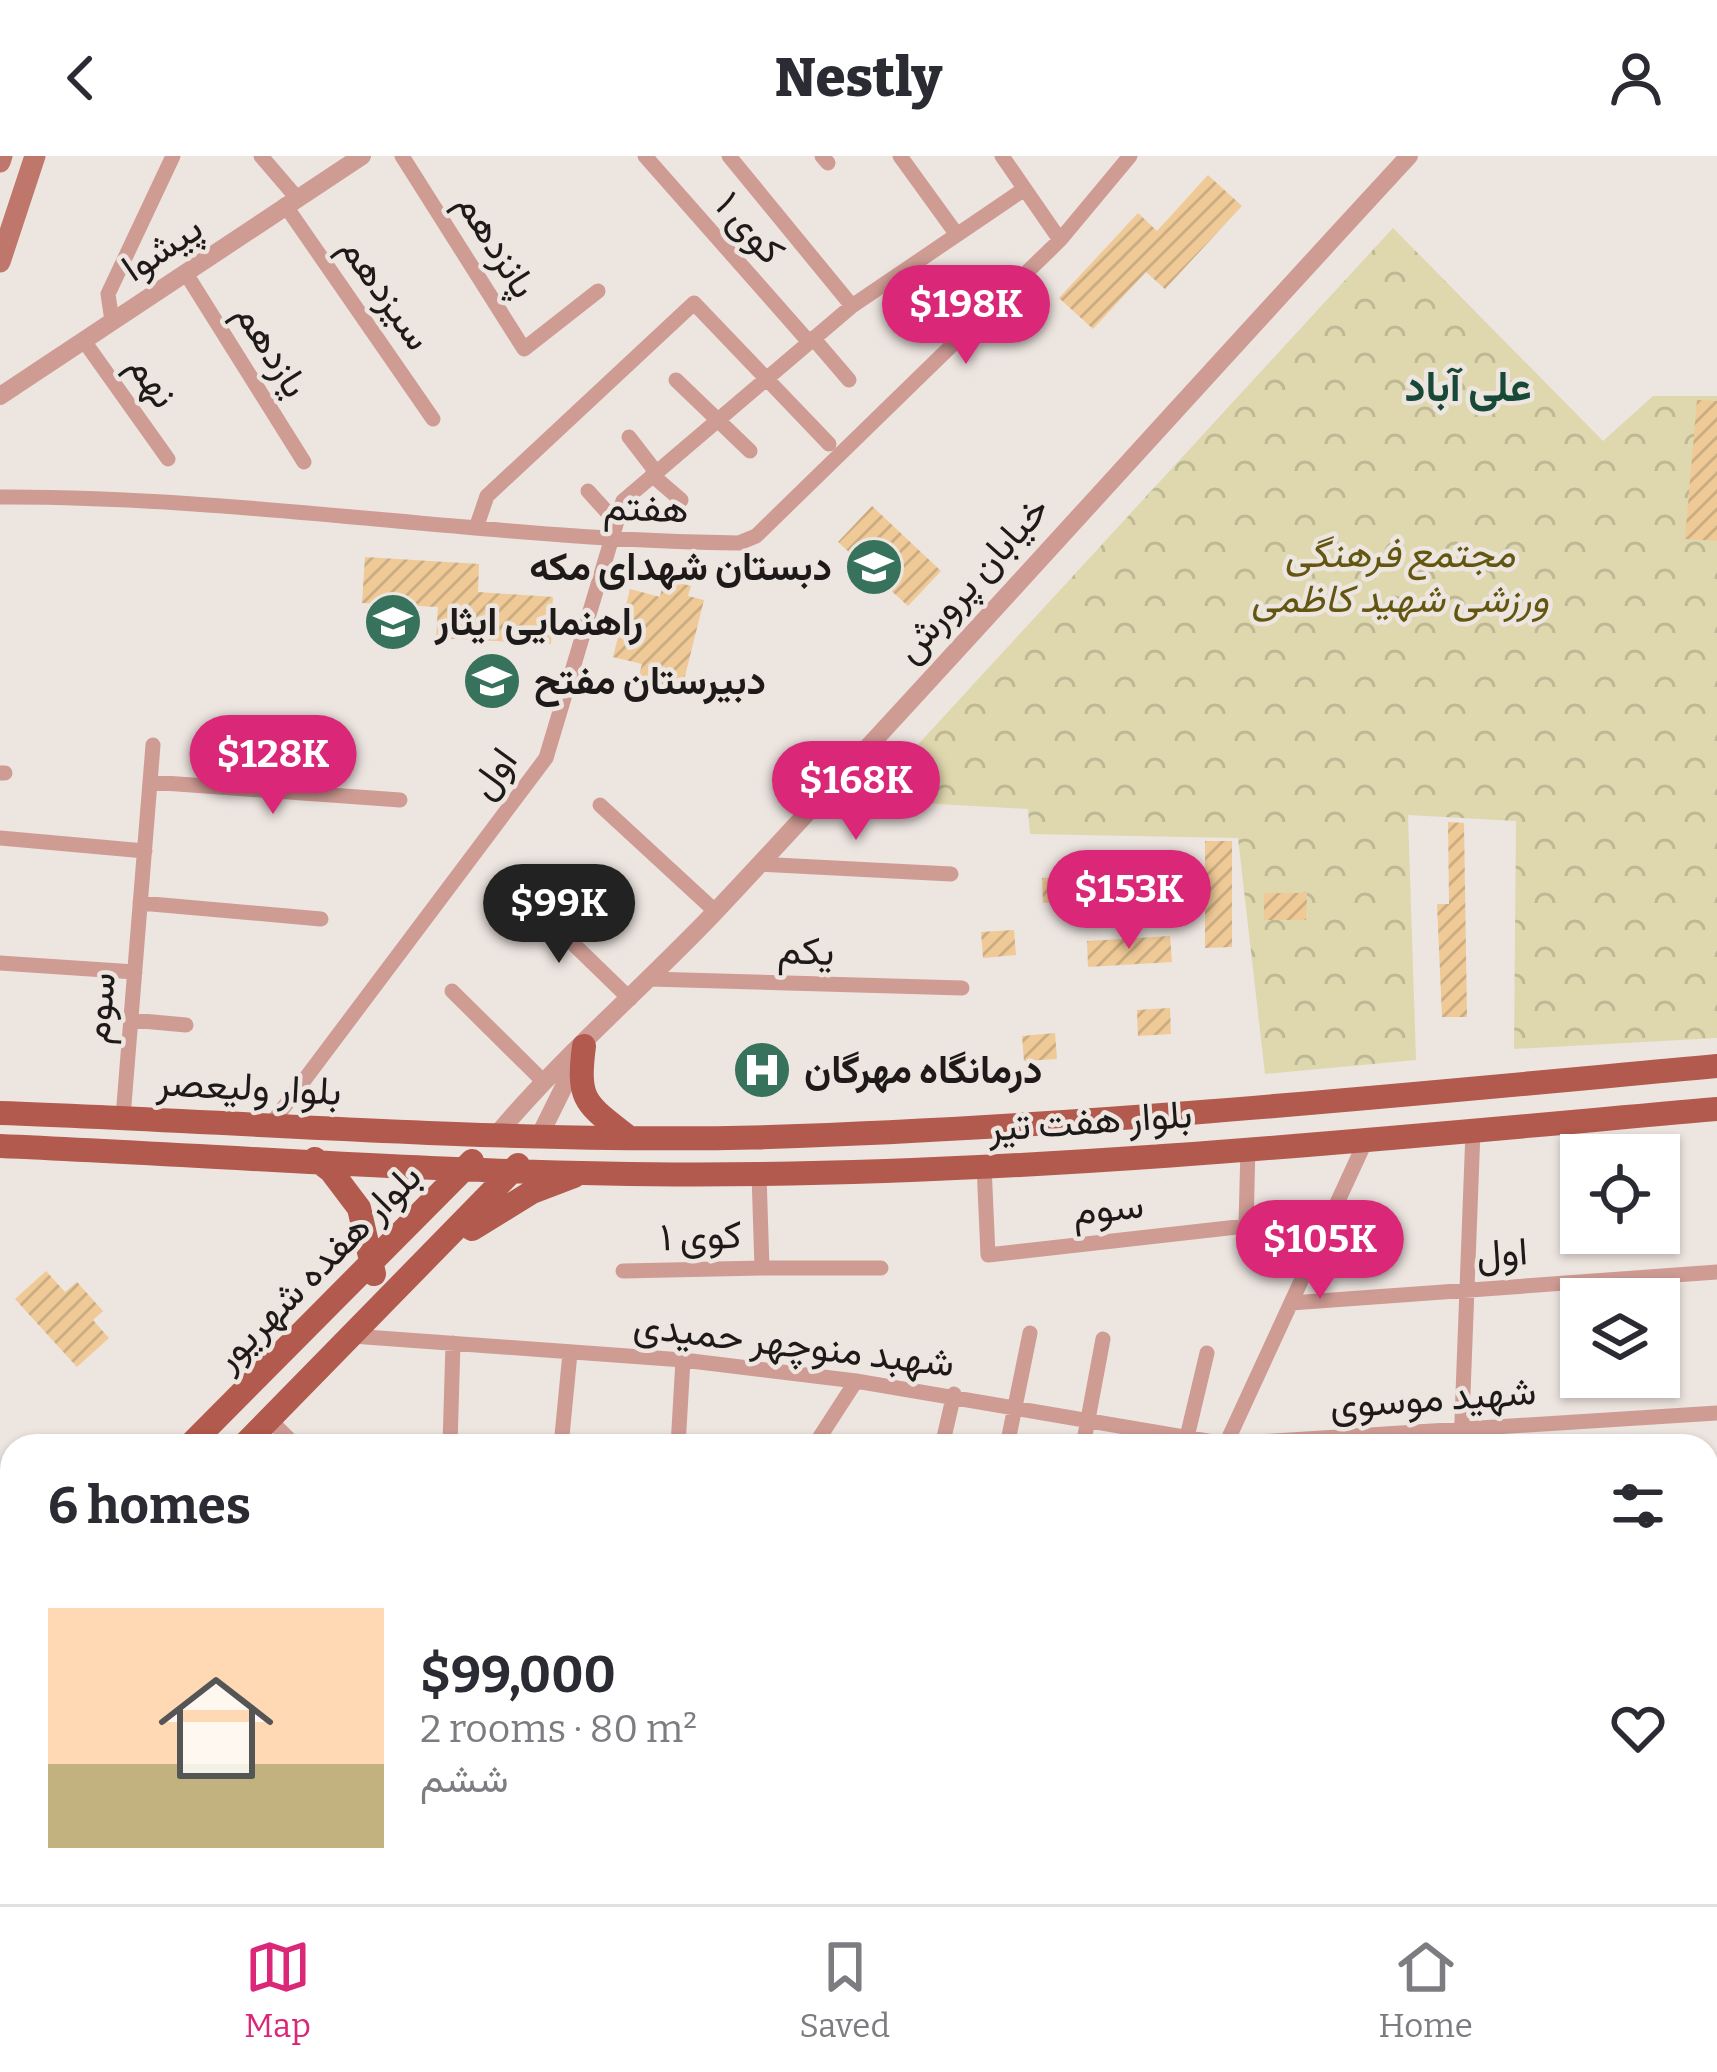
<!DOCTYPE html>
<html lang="en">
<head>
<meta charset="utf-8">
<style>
  :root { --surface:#fff; --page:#f7f7f7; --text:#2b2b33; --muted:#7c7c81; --line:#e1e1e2; --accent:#db2777 }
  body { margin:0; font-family:Bitter,Vazirmatn,serif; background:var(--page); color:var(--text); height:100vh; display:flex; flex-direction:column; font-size:45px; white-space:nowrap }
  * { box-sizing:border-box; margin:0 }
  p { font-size:39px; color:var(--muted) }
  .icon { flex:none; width:66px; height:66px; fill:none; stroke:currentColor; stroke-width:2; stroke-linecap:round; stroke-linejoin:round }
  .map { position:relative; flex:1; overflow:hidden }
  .details { position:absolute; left:0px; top:1278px; width:1719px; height:471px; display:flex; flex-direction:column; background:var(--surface); border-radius:36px 36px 0 0; box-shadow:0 3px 9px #0004 }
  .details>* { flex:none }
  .controls { position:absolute; left:1560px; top:978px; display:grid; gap:24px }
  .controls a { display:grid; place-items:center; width:120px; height:120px; border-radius:0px; background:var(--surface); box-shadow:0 3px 9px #0004; font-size:60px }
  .price { position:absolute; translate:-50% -102px; padding:0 27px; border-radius:42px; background:var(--accent); color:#fff; font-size:39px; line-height:78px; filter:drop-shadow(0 3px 6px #0008) }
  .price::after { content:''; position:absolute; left:50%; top:72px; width:36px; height:27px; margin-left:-18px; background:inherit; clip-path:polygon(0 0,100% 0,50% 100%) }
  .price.active { background:#222; color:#fff }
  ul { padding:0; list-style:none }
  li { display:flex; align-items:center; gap:36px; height:300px; padding:0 48px }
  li+li { border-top:3px solid var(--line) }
  li span { display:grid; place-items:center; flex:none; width:336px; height:240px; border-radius:0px; color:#555 }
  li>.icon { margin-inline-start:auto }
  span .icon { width:144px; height:144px; fill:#fffc; stroke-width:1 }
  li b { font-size:51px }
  h2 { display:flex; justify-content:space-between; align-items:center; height:144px; padding:0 48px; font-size:51px }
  header { display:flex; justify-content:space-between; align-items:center; height:156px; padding:0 48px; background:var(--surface); font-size:54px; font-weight:800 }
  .menu { display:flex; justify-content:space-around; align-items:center; height:168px; border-top:3px solid var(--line); background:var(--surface); font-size:33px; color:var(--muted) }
  .menu a { display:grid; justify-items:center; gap:6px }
  .menu .active { color:var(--accent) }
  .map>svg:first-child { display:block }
</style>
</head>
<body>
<header><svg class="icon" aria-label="back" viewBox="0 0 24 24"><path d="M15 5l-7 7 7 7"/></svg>Nestly<svg class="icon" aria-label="person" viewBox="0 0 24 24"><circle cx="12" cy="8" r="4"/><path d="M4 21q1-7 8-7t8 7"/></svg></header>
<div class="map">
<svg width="1717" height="1748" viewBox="0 0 1717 1748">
  <defs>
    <pattern id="park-crowns" width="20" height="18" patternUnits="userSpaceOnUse" patternTransform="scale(3)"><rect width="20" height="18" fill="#dfd7ae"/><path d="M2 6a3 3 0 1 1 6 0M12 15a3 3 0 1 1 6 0" fill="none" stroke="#bfb895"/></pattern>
    <pattern id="building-hatch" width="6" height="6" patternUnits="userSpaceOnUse" patternTransform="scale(3)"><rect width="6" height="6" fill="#efca97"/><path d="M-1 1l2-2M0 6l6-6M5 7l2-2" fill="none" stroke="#ccad82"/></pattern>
  </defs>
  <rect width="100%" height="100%" fill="#ede5e0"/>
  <path fill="url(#park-crowns)" d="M1393,72l210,213 50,-45h64v642l-203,11 2,-228 -108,-6 8,245 -151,14 -27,-236 -208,-4 -2,-25 -161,-9z"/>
  <path fill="url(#building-hatch)" d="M1208,19l34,31 -77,83 -19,-17 -53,57 -34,-31 79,-85 19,18z
    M1697,244l20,1v140l-32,-2z
    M872,350l69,65 -33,35 -70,-64z
    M365,401l114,7 -1,28 75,5 -2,47 -115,-6 2,-31 -76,-4z
    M664,423l27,7 -3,10 16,4 -20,80 -17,-4 -3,10 -26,-7 4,-15 -29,-7 17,-68 30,8z
    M1448,666l16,1 3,194h-25l-5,-113h12z
    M1205,685h27v106l-27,1z
    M1164,714l2,26 -123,7 -1,-25z
    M1264,737h43l-1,27h-42z
    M1014,774l2,25 -33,3 -2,-26z
    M1170,780l2,26 -84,5 -1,-26z
    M1170,852l1,26 -33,2 -1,-26z
    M1055,877l2,26 -33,2 -2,-25z
    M750,888l24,1 -1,50h-23z
    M46,1115l19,21 12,-10 26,29 -10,9 16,18 -32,29 -62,-68z"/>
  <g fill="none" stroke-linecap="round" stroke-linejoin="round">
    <path stroke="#cf9c94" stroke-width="15" d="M261,0l36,42
      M402,0l122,193 74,-58
      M645,0l164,186
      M729,0l123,150
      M822,0l6,7
      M900,0l55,76
      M1002,0l58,84
      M285,49l148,214
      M185,116l119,190
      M112,165l-4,-27 65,-138
      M813,182l36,42
      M84,185l84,118
      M676,224l74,71
      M629,281l27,35
      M652,319l29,25
      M588,335l28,31
      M0,341c247,-1 492,43 739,46l17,-7 304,-296 70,-84
      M476,372l11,-32 207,-193 135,141
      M0,617h5
      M150,626l250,18
      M600,649l115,106
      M0,682l145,13
      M758,708l193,10
      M524,740l106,103
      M140,747l181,16
      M0,807l135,9
      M649,823l313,9
      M452,835l90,89
      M131,864l55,5
      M123,961l30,-372
      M272,967l274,-365 77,-257 229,-195 171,-116
      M984,1009l4,90 258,-29 2,-79
      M762,1112h119
      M623,1115l139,-3 -3,-94
      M1291,1147l426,-31
      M352,1180l331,24 173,21 369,63 492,-31
      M269,1263l27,27
      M1187,1281l20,-84
      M450,1289l3,-102
      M561,1290l9,-93
      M678,1290l5,-86
      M814,1290l42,-65
      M942,1290l12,-52
      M1007,1290l23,-113
      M1083,1290l20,-107
      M1225,1290l142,-308
      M1461,1290l12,-315
      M1707,1389l10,-1
      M1707,1464l10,-5
      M1707,1509l10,18
      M1707,1588l10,-6
      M81,1737l20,11
      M738,1737l17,11
      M1160,1737l5,11
      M1517,1737l5,11
      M620,1748l8,-11
      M803,1748l6,-11
      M935,1748l6,-11
      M1256,1748l17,-11
      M1440,1748l17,-11"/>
    <path stroke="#cf9c94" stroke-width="18" d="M0,240l362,-240
      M494,982c67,-81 149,-150 222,-227 233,-249 461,-504 693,-755
      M538,983l41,-83
      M1707,1730l10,-9
      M1687,1748l12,-11"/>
    <path stroke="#bf766b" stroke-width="21" d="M0,6l2,-6
      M0,106l35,-106
      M0,1587l12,7
      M248,1737l20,11
      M302,1737l18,11"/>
    <path stroke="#b25a4d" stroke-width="24" d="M584,890c-7,55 1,57 43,90
      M0,957c256,9 512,31 769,24 317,-10 633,-42 948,-71
      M0,990c253,11 507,32 760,28 319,-4 639,-37 957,-65
      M315,1003l16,12 28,37 15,66
      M472,1073l60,-37 42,-16
      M189,1290l283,-285
      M243,1290l275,-281
      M0,1475l12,-12
      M0,1532l12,-11"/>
  </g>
  <defs>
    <symbol id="school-disc" viewBox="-11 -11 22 22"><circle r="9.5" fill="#37725c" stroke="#ede5e0"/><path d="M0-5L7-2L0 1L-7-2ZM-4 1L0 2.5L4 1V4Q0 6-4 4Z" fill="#fff"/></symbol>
    <symbol id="hospital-disc" viewBox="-11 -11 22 22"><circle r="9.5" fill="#37725c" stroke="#ede5e0"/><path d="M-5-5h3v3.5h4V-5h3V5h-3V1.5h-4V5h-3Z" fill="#fff"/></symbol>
  </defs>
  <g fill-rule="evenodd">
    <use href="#school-disc" x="841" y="378" width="66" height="66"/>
    <use href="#school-disc" x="360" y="433" width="66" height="66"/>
    <use href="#school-disc" x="459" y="492" width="66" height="66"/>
    <use href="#hospital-disc" x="729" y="881" width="66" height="66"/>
  </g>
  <g text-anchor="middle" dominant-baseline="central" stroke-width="9" stroke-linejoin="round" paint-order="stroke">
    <g font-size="39" fill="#1d1a19" stroke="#ede5e0">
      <text transform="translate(750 72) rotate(48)">کوی ۱</text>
      <text transform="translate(497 89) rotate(58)">پانزدهم</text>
      <text transform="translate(162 92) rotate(-34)">پیشوا</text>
      <text transform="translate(386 137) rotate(55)">سیزدهم</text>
      <text transform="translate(272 194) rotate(58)">یازدهم</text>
      <text transform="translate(153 225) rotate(55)">نهم</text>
      <text transform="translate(646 352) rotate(2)">هفتم</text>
      <text transform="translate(972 423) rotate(-48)">خیابان پرورش</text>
      <text transform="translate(493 617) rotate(-54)">اول</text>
      <text transform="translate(806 795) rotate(2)">یکم</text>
      <text transform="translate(99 852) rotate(-85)">سوم</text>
      <text transform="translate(249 931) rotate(3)">بلوار ولیعصر</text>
      <text transform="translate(1090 965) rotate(-4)">بلوار هفت تیر</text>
      <text transform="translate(1108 1052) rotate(-6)">سوم</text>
      <text transform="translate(701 1080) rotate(-2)">کوی ۱</text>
      <text transform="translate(1502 1097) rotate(-4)">اول</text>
      <text transform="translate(317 1111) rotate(-45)">بلوار هفده شهریور</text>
      <text transform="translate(794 1188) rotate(7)">شهبد منوچهر حمیدی</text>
      <text transform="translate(1433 1242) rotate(-4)">شهید موسوی</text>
    </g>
    <g font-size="39" font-style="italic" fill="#635610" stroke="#ede5e0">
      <text x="1400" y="398">مجتمع فرهنگی<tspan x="1400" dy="45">ورزشی شهید کاظمی</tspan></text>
    </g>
    <g font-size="39" font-weight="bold" fill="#1d1a19" stroke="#ede5e0" text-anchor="start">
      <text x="832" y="411" text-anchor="end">دبستان شهدای مکه</text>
      <text x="435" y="466">راهنمایی ایثار</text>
      <text x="534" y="525">دبیرستان مفتح</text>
      <text x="804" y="914">درمانگاه مهرگان</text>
    </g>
    <g font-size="42" font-weight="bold" fill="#184938" stroke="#ede5e0">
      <text x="1468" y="231">علی آباد</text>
    </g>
  </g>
</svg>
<div class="controls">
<a><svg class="icon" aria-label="locate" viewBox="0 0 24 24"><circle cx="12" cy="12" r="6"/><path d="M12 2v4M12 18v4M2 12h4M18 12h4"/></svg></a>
<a><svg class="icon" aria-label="layers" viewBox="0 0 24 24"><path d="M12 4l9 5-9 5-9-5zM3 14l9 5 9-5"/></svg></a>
</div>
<b class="price" style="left:966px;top:211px">$198K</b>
<b class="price" style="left:273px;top:661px">$128K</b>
<b class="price" style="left:856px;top:687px">$168K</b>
<b class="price" style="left:1129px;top:796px">$153K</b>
<b class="price active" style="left:559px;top:810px">$99K</b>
<b class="price" style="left:1320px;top:1146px">$105K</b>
<section class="details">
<h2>6 homes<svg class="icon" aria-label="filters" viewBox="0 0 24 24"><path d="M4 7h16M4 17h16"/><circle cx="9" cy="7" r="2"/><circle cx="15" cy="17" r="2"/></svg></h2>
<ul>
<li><span style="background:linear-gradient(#ffd9b3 65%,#c2b280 0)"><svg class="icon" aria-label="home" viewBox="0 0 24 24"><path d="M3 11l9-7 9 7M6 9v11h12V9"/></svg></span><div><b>$99,000</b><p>2 rooms · 80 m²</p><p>ششم</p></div><svg class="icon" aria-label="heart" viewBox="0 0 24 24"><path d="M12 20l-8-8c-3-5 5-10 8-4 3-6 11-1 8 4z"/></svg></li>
</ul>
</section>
</div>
<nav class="menu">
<a class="active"><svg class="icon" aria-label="map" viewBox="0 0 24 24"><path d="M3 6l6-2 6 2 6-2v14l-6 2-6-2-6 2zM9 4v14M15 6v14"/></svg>Map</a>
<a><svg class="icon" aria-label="saved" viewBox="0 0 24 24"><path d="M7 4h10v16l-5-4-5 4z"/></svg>Saved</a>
<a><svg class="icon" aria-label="home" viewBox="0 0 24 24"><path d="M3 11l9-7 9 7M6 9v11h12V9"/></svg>Home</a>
</nav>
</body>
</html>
